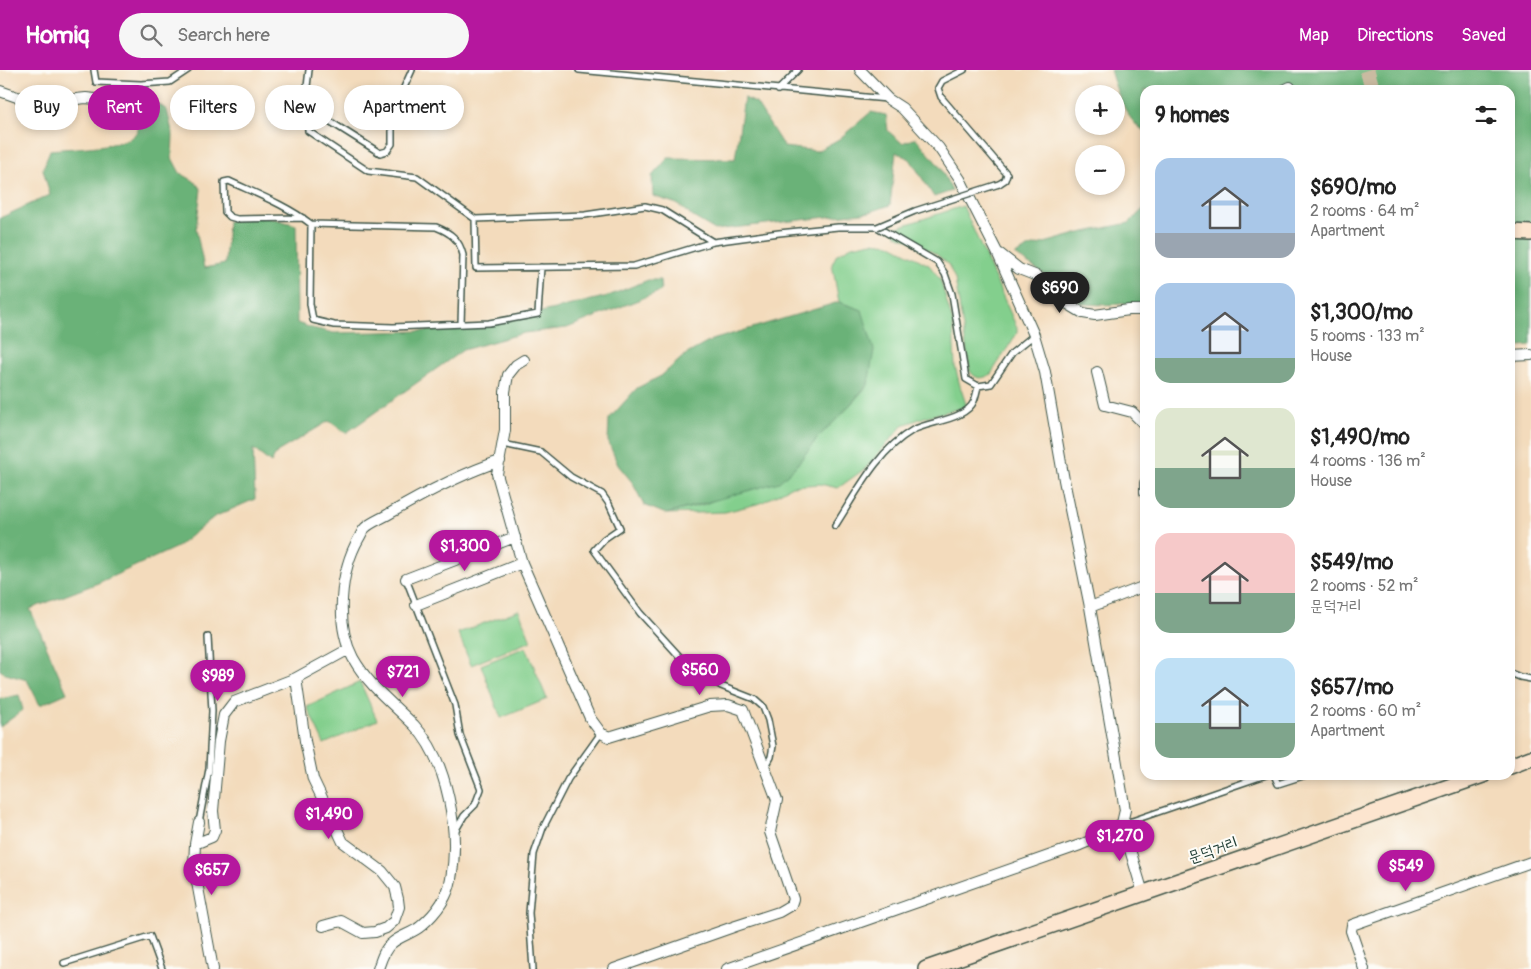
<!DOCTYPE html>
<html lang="en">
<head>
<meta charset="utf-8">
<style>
  :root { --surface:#fff; --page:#f6f6f6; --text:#222; --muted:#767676; --accent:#b5179e }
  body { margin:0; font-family:Pangolin,"Poor Story",sans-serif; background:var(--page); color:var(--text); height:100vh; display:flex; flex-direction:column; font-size:19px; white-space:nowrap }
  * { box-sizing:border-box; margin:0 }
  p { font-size:16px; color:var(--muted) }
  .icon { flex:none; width:28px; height:28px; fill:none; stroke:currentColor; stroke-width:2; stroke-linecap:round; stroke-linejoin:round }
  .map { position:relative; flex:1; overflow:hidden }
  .panel { position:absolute; left:1140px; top:15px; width:375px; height:695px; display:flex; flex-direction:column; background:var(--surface); border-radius:15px; box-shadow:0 2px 8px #0003 }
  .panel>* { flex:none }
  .guide { position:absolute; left:15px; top:15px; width:475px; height:45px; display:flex; gap:10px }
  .tools { position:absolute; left:1075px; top:15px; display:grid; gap:10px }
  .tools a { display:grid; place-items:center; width:50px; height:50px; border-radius:50%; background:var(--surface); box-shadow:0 2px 8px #0003; font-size:25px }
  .price { position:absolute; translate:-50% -42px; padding:0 11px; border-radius:18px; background:var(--accent); color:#fff; font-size:16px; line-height:32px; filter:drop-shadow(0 1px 2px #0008) }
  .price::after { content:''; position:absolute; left:50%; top:30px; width:15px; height:11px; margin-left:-8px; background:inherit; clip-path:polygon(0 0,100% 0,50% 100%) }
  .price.current { background:#222; color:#fff }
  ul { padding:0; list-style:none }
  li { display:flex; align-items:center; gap:15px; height:125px; padding:0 15px }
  li span { display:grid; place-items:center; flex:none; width:140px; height:100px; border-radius:15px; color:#555 }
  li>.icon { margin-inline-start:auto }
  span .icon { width:60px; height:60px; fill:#fffc; stroke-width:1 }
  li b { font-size:21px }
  h2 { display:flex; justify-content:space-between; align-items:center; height:60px; padding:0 15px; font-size:21px }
  .chip { padding:0 18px; border-radius:22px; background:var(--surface); box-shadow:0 2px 8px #0003; font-size:18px; line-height:45px }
  .chip.current { background:var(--accent); color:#fff }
  header { display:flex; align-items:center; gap:30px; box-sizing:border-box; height:70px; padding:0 25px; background:var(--accent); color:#fff }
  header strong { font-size:24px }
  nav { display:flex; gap:28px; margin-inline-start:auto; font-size:18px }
  .search { width:350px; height:45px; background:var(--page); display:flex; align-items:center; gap:12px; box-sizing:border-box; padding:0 18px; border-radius:28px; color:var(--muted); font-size:19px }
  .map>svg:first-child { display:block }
</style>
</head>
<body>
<header>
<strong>Homiq</strong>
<div class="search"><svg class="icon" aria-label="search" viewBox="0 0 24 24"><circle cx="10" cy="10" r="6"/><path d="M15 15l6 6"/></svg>Search here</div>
<nav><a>Map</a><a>Directions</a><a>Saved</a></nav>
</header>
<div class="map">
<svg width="1531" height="899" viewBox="0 0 1531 899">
  <rect width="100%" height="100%" fill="#fdfcf7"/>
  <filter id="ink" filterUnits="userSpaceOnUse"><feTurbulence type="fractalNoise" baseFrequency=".02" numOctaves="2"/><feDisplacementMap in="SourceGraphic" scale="10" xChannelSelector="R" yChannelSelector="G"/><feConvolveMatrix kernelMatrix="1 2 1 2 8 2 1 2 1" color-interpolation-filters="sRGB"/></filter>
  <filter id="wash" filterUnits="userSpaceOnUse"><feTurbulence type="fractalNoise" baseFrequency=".0096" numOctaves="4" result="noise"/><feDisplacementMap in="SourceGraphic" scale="20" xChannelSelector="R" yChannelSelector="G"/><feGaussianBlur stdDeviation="1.12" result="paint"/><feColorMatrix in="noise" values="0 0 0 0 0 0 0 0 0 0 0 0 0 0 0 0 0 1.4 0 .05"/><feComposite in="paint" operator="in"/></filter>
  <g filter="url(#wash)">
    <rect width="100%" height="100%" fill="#f3dbbc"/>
    <path fill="#83cf8d" stroke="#518660" d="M963,136l54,122v5l-26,41c-8,5 -15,6 -21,-3l-15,-92 -7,-15 -12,-10 -22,-12 -17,-7 -5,-6z
      M872,172l18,2 39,21 11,14 13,44 2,43 5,20 7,21 -39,9 -25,9 -37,43 -28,20 -18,-4 -28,2 -31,17 -36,9 -59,2 39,-10 91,-38 22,-29 24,-23 26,-29 -6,-75 -23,-8 -7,-38 5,-10 15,-8z
      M519,540l12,31 -60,24 -13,-32z
      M526,577l21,52 -46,19 -20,-53z
      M360,612l17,38 -53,24 -17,-37z"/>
    <path fill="#6ab278" stroke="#447856" d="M1110,0h421v275l-21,2v-257h-365v41c-19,-9 -29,-42 -35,-61z
      M744,28l12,5 28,44 33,4 22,-12 32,-27 15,3 2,16 14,12 14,-5 24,29 12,24 -18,6 -24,-38 -14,-7 -6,53 -20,7 -155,18 -22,-13 -16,-13 -24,-8 -1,-20 16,-18 67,1z
      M154,31l13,9 6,25 -1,23 8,15 14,8 7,8 -5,40 8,39 21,-4 3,-43 37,-5 31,9 1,98 15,5 22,5 91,-2 53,-5 81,-18 49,-12 40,-16h12l1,11 -94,37 -43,5 -61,17 -117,83 -17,-12 -52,31 -6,11 -18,-14 2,50 -41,18 -37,30 -79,36 -68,26 37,84 -27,12 -13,-25 -21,-6 -6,-4v-452l50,-23 -7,-26 7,-19c18,-2 70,-3 82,-13 10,-8 9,-22 12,-33z
      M1145,137v95l-38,3 -25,-1 -16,-9 -16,-17 -35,-23 15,-8 50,-14 49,-10z
      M839,232l23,8 12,40 -6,34 -26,30 -24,23 -22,29 -17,16 -113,32 -22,-9 -12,-23 -14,-17 -10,-24 1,-22 28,-31 24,-12 24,-21 27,-15z
      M19,625l4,15 -23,17v-28z"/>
  </g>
  <g filter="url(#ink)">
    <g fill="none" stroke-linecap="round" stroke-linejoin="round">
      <path stroke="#c9bba1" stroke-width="15" stroke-dasharray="15 8" stroke-linecap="butt" d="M1367,0l6,20"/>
      <defs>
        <path id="lane" d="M94,0l2,12 45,2 29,-2 18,-12
          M309,0l-3,25 2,36 60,40 49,6 58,42 110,-4 60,-9 17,4 51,32
          M579,0l308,29
          M964,0l-22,11 -4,7 3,9 66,77 -2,6 -6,4
          M778,20l20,-20
          M307,37l73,46 7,-2 5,-7v-30l20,-44
          M303,148l-66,1 -7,-2 -5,-5 -1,-30 5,-1c28,13 57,24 82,43l-1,80 3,16 21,5 59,2 96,-4 49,-9 3,-47
          M475,149l1,49 158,-2 79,-24 66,-9 59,-6h39l60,35 8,12 7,20 14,85 12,7 13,-2 21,-31 22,-18
          M311,154l125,3c15,6 23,12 27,28l-2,69
          M503,374l38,8 30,25 31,17 7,10 11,24 -16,11 -10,11 46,63 41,45 40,28 33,13 9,8 5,13 5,26 -2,11 -6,11
          M835,456c22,-34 42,-75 78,-96 17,-9 53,-10 61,-29 2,-5 3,-10 4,-15
          M406,509l49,126 5,30 21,54 -6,16 -11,11 -10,17
          M1510,603l10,4 11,2
          M1274,705l4,9 28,-9
          M199,752l10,-53 3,-58 -4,-74
          M1123,753l9,-2 134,-46
          M64,893l86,-27 12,33
          M533,899l-4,-56 5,-59 9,-26 25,-49 33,-46"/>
        <path id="street" d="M1284,20l6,-3
          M0,21l17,6 31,5 38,-4 43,5
          M1000,184l19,15 18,7 26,25 20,12 12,2 34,-5h16
          M1510,286l21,-1
          M524,290l-8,5 -8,10 -3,17v38l-8,44 25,89 68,155 11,15 8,4 101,-31 18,-1 15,5 34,90 -7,32 23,67 -2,6 -12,7 -43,14 -122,43
          M1097,302l8,33 27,7 13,13
          M1145,413v10
          M406,509l109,-42
          M416,535l106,-42
          M1090,537l55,-21
          M296,608l9,63 8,38 30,63 39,29 13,16 3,12 1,8 -5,14 -8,7 -11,4 -12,1 -22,-12 -18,5
          M199,752l-4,22 -1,22 19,103
          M1122,753l21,70
          M195,774l17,-7 3,-7 -2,-19 6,-70 5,-26 10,-13 62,-24 53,-29
          M378,899c3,-9 6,-20 14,-26 8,-7 21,-10 29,-17 14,-12 27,-29 30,-47 9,-47 -3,-118 -37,-154 -21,-21 -46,-40 -61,-67 -18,-34 -13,-87 6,-120 2,-3 3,-7 6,-10 5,-5 15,-9 22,-13 36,-21 73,-41 113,-54
          M727,899l353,-124 29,-12 13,-10 3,-13 -35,-203 -26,-127 -19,-108 -11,-37 -37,-83 -37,-73 -21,-31 -37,-40 -14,-9 -28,-29
          M1364,899l-13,-38 1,-6 179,-63"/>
        <path id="secondary" d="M1510,162l21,1
          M1510,696l21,-8
          M926,899l557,-194"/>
      </defs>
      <use href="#lane" stroke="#3f5548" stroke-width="8"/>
      <use href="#street" stroke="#3f5548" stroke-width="12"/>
      <use href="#secondary" stroke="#3f5548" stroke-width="18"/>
      <use href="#lane" stroke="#fff" stroke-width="5"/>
      <use href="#street" stroke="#fff" stroke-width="10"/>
      <use href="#secondary" stroke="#fce5cf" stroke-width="15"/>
      <defs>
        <path id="lane-bridge" d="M877,157l38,-16 84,-27"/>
      </defs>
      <use href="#lane-bridge" stroke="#3f5548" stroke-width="8" stroke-linecap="butt"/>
      <use href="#lane-bridge" stroke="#fff" stroke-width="5"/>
    </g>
  </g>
  <g text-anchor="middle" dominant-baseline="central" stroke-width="4" stroke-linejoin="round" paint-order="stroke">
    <g font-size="16" fill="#1f3d34" stroke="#fdfcf7">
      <text transform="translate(1213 780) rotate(-19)">문덕거리</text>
    </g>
  </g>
</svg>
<div class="tools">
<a>+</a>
<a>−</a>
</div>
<b class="price current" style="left:1060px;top:244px">$690</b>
<b class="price" style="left:465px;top:502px">$1,300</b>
<b class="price" style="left:700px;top:626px">$560</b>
<b class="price" style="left:403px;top:628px">$721</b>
<b class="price" style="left:218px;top:632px">$989</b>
<b class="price" style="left:329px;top:770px">$1,490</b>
<b class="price" style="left:1120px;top:792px">$1,270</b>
<b class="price" style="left:1406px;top:822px">$549</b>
<b class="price" style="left:212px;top:826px">$657</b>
<div class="guide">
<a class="chip">Buy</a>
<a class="chip current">Rent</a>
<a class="chip">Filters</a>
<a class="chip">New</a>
<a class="chip">Apartment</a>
</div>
<section class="panel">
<h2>9 homes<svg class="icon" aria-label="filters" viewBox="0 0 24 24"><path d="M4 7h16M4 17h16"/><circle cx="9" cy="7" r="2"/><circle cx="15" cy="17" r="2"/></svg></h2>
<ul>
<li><span style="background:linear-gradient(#a9c7e8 75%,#9aa5b1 0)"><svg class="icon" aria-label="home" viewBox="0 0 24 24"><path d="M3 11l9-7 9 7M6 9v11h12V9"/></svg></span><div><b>$690/mo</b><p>2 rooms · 64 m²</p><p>Apartment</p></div></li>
<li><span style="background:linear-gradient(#a9c7e8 75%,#7fa58c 0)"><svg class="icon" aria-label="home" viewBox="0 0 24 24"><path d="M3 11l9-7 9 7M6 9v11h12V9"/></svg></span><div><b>$1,300/mo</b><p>5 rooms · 133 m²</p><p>House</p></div></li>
<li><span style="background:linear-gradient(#dfe7d0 60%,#7fa58c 0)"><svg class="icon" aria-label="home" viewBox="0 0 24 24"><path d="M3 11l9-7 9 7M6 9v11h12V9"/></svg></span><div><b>$1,490/mo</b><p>4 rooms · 136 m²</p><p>House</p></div></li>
<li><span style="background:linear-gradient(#f6c9c9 60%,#7fa58c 0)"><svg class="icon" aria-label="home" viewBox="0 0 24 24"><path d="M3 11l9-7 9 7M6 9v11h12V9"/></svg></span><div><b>$549/mo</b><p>2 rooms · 52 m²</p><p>문덕거리</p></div></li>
<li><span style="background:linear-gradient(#bfe0f5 65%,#7fa58c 0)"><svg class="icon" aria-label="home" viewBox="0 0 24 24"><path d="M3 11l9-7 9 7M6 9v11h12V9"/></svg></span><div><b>$657/mo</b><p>2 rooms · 60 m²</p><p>Apartment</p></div></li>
</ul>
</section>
</div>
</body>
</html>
